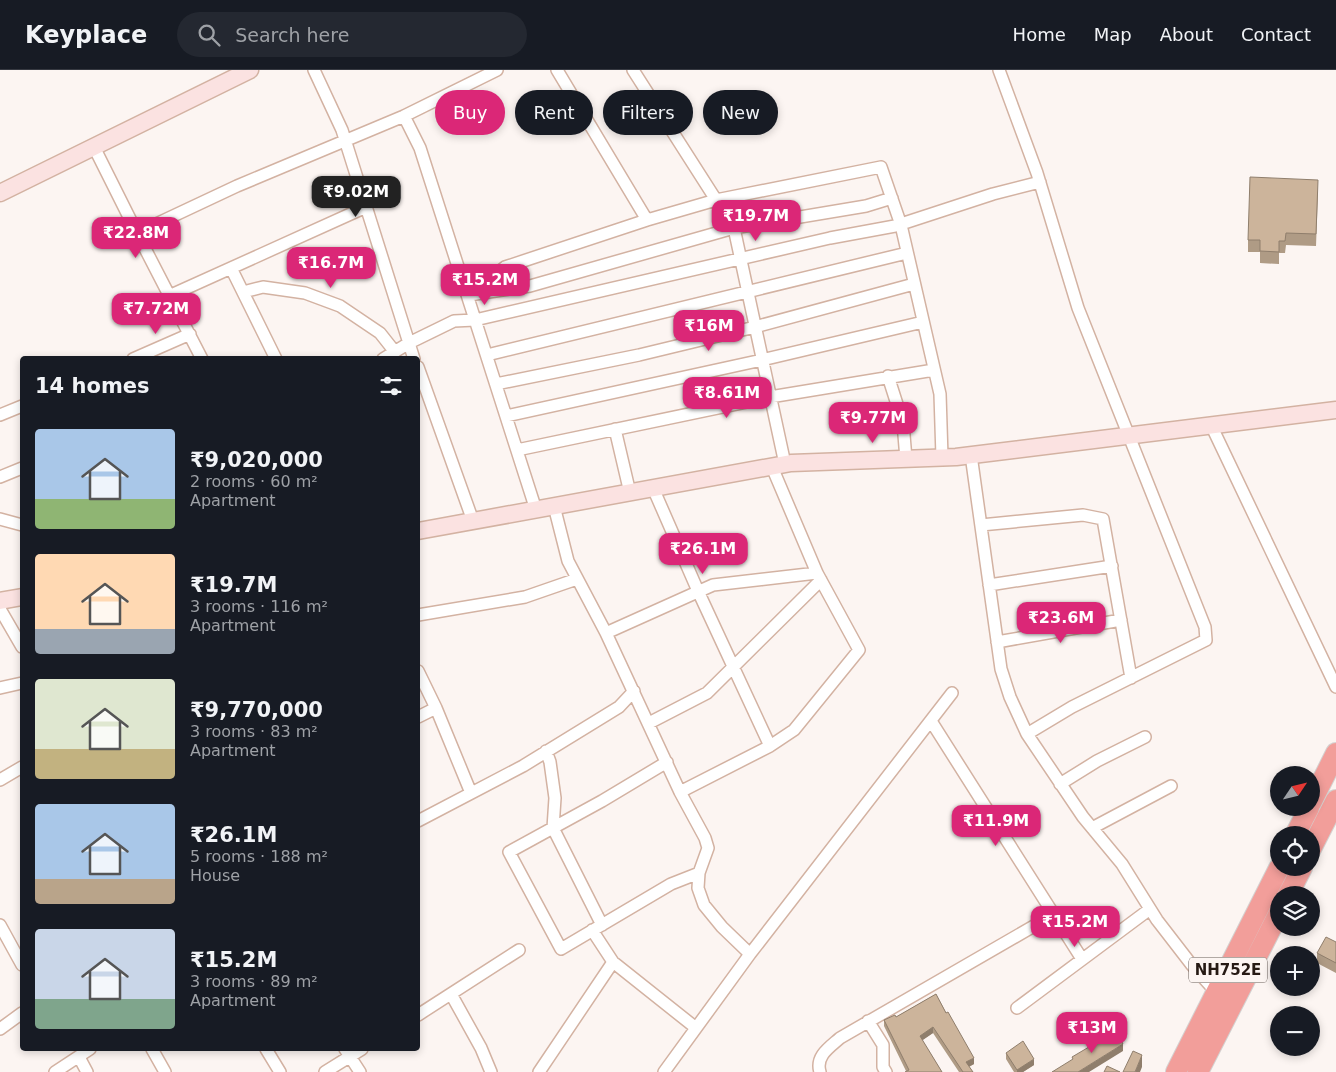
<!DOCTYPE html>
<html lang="en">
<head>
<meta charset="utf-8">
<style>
  :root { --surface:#171b24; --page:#242831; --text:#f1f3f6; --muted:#9ea1a6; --line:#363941; --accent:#db2777 }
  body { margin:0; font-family:"DejaVu Sans",sans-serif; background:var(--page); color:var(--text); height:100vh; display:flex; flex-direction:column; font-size:19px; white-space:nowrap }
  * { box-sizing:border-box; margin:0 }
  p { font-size:16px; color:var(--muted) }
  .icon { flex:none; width:28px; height:28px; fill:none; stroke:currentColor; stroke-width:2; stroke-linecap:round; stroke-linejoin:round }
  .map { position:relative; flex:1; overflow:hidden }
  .side { position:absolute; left:20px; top:286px; width:400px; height:695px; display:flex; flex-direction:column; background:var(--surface); border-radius:5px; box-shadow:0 2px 8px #0003 }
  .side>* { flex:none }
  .banner { position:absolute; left:435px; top:20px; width:475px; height:45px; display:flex; gap:10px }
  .needle { width:32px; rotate:55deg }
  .tools { position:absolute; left:1270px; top:696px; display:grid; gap:10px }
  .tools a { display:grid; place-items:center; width:50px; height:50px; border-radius:50%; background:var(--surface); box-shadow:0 2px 8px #0003; font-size:25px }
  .price { position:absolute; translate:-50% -42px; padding:0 11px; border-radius:10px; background:var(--accent); color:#fff; font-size:16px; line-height:32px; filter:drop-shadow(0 1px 2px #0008) }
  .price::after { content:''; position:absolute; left:50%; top:30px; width:15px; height:11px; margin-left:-8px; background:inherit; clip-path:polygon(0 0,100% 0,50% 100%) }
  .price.active { background:#222; color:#fff }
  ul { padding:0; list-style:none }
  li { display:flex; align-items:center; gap:15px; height:125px; padding:0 15px }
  li span { display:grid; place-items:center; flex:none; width:140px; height:100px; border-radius:5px; color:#555 }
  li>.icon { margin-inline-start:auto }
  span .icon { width:60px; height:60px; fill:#fffc; stroke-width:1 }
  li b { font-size:21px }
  h2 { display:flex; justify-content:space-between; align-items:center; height:60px; padding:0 15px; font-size:21px }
  .chip { padding:0 18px; border-radius:22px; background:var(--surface); box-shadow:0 2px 8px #0003; font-size:18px; line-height:45px }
  .chip.active { background:var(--accent); color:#fff }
  header { display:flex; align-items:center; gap:30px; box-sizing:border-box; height:70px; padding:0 25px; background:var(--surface); border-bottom:1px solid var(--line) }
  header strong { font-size:24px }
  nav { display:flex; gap:28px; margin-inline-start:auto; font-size:18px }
  .search { width:350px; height:45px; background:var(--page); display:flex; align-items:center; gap:12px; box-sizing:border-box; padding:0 18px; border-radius:28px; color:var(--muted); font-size:19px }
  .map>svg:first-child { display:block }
</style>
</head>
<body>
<header>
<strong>Keyplace</strong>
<div class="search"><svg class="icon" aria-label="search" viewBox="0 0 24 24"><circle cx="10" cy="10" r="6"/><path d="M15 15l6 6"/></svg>Search here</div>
<nav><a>Home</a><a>Map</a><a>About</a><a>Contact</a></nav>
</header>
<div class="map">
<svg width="1336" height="1002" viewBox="0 0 1336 1002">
  <rect width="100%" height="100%" fill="#fcf5f2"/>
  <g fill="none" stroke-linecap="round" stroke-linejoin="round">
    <defs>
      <path id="street" d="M314,0l28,60 72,229
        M557,0l90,150
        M633,0l101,158 51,236
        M404,46l16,32 116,362
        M94,77l43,86 65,126
        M137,163l100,-47 167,-70 93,-46
        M231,198l45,91
        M243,222l20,-5 42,6 35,13 40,27 15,19
        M469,225l61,-9 204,-58 132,-22 26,-8
        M169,226l197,-89
        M468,226l37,-29 142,-47 69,-20 165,-33 20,58 39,169 2,63
        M487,285l420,-102
        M133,289l57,-25
        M383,289l26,-16 45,-22 21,-1 355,-82 65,-12 98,-32 47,-12
        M418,297l55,154
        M888,306l15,47 3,36
        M496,314l143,-29 116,-28 159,-43
        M0,345l22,-9
        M506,346l256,-56 161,-38
        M1211,355l125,262
        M615,359l15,64
        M517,380l253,-53 164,-27
        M971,385l30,214 9,28 17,37 45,-27 134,-67 -1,-13 -127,-319 -41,-135 -38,-103
        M0,407l22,-9
        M653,418l45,103 72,155
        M554,436l14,55 38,72 74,159 25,46 3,10 -9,25 -1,15 6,17 18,22 28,27
        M0,449l22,6
        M981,455l102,-10 20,4 28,159
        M989,515l123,-19
        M0,539l22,38
        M418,545l107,-18 52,-18
        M606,563l107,-48 104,-12
        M997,572l124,-22
        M418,601l18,37 35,85
        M0,618l22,-5
        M418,647l18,-9
        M931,651l151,238
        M649,653l58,-30 114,-113
        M1027,664l56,83 39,47 35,56 34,44 26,29
        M546,681l4,11 5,36 -2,30 49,97
        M667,692l-65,39 -93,51 52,97 110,-65 28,-11
        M0,710l22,-13
        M1060,714l37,-23 48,-24
        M680,722l90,-46 24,-16 65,-80 -42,-77 -45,-106
        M418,751l105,-55 96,-59 15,-16
        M1092,758l79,-42
        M0,855l22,40
        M592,860l21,32 83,66
        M451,924l30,54 10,24
        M1017,938l133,-99
        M418,945l101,-65
        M868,951l15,24v22l3,5
        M0,959l22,-16
        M152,979l13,23
        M266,979l14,23
        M345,979l15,23
        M79,987l8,15
        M55,1002l35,-23
        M325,1002l37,-23
        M539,1002l74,-110
        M664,1002l86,-118 202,-261
        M820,1002c-5,-16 10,-25 20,-34l213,-123"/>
      <path id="secondary" d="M0,123l250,-123
        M418,461l373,-68 165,-6 380,-47
        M0,531l22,-4"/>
      <path id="highway" d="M1311,733l25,-50
        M1295,765l14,-27
        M1311,779l25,-49
        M1288,825l14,-27
        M1176,1002l103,-204
        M1198,1002l81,-159"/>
    </defs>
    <use href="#street" stroke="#d3b2a2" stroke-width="14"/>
    <use href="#secondary" stroke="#d3b2a2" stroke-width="19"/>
    <use href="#highway" stroke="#d4d1d0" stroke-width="22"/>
    <use href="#street" stroke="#fff" stroke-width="11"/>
    <use href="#secondary" stroke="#fbe2e1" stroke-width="16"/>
    <use href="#highway" stroke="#f29e9a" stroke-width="20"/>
  </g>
  <path fill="#af9b85" d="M1318,122l-2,54 -30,-1 -1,8h-6v11l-19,-1v-11h-12v-12z
    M1336,872v31l-19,-10v-10z
    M936,924l38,70 -5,3 4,5h-14l-26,-39 -11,7 20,32 -36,-1 -22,-45v-6l12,-3z
    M1006,983l28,12 -11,7h-9l-8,-13z"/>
  <path fill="#8f7e6c" d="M933,957v6l-13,9v-6z
    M1123,974v7l-34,21h-11z
    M1142,985v12l-2,5h-5z
    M974,988v6l-8,4v-6z
    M1034,989v6l-11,7h-6v-2z"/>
  <path fill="#ccb49b" stroke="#8f7e6c" d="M1250,107l68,3 -2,54 -30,-1 -1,8h-6v11l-19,-1v-11h-12z
    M1326,867l10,5v21l-19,-10z
    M936,924l10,19 2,-1 26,46 -8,4 7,10h-10l-30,-45 -13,9 22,36h-37l4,-2 -25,-50 11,-5 1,2z
    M1116,961l7,13 -45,28h-26l21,-13 -1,-2z
    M1023,971l11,18 -17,11 -11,-17z
    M1133,981l9,4 -7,17h-12z
    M1107,996l13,6h-16z"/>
  <g text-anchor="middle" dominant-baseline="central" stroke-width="4" stroke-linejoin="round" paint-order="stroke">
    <rect fill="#fcf5f2" stroke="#665c57" stroke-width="1" x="1189" y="887.5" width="78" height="25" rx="4"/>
    <g font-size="15" font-weight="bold" fill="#261a14">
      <text x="1228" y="900">NH752E</text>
    </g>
  </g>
</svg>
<div class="tools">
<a><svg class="needle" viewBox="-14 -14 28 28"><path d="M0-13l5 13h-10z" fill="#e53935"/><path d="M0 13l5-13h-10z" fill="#9ea1a6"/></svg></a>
<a><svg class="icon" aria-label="locate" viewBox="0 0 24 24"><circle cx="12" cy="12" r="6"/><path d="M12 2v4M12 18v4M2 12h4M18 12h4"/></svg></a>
<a><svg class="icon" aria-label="layers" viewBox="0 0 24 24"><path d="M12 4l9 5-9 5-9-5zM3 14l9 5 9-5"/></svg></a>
<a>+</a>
<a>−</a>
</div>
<b class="price active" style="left:356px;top:148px">₹9.02M</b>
<b class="price" style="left:756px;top:172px">₹19.7M</b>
<b class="price" style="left:136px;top:189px">₹22.8M</b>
<b class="price" style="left:331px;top:219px">₹16.7M</b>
<b class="price" style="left:485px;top:236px">₹15.2M</b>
<b class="price" style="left:156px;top:265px">₹7.72M</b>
<b class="price" style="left:709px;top:282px">₹16M</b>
<b class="price" style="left:727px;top:349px">₹8.61M</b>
<b class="price" style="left:873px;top:374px">₹9.77M</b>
<b class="price" style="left:703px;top:505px">₹26.1M</b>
<b class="price" style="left:1061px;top:574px">₹23.6M</b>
<b class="price" style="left:996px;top:777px">₹11.9M</b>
<b class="price" style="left:1075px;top:878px">₹15.2M</b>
<b class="price" style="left:1092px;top:984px">₹13M</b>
<div class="banner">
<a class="chip active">Buy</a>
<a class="chip">Rent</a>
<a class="chip">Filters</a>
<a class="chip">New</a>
</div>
<section class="side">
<h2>14 homes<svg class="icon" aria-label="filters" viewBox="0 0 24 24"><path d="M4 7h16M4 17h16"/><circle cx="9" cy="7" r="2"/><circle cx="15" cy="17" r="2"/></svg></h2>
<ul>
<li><span style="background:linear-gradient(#a9c7e8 70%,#8fb573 0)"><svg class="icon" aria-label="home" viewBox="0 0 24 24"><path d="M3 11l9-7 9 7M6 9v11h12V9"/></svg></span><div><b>₹9,020,000</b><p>2 rooms · 60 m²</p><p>Apartment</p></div></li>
<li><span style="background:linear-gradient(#ffd9b3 75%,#9aa5b1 0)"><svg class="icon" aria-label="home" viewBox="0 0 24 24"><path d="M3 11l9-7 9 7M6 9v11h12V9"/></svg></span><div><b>₹19.7M</b><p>3 rooms · 116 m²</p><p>Apartment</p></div></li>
<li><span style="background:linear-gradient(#dfe7d0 70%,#c2b280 0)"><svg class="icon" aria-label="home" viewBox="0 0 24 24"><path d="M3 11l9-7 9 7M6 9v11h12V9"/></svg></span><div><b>₹9,770,000</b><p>3 rooms · 83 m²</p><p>Apartment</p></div></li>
<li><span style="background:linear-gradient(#a9c7e8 75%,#b9a48a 0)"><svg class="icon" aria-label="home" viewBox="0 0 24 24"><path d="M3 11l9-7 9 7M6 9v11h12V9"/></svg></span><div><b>₹26.1M</b><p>5 rooms · 188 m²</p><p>House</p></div></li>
<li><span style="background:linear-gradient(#c9d6e8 70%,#7fa58c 0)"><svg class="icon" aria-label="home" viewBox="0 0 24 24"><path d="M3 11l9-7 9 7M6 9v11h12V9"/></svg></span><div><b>₹15.2M</b><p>3 rooms · 89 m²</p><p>Apartment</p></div></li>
</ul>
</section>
</div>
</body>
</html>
